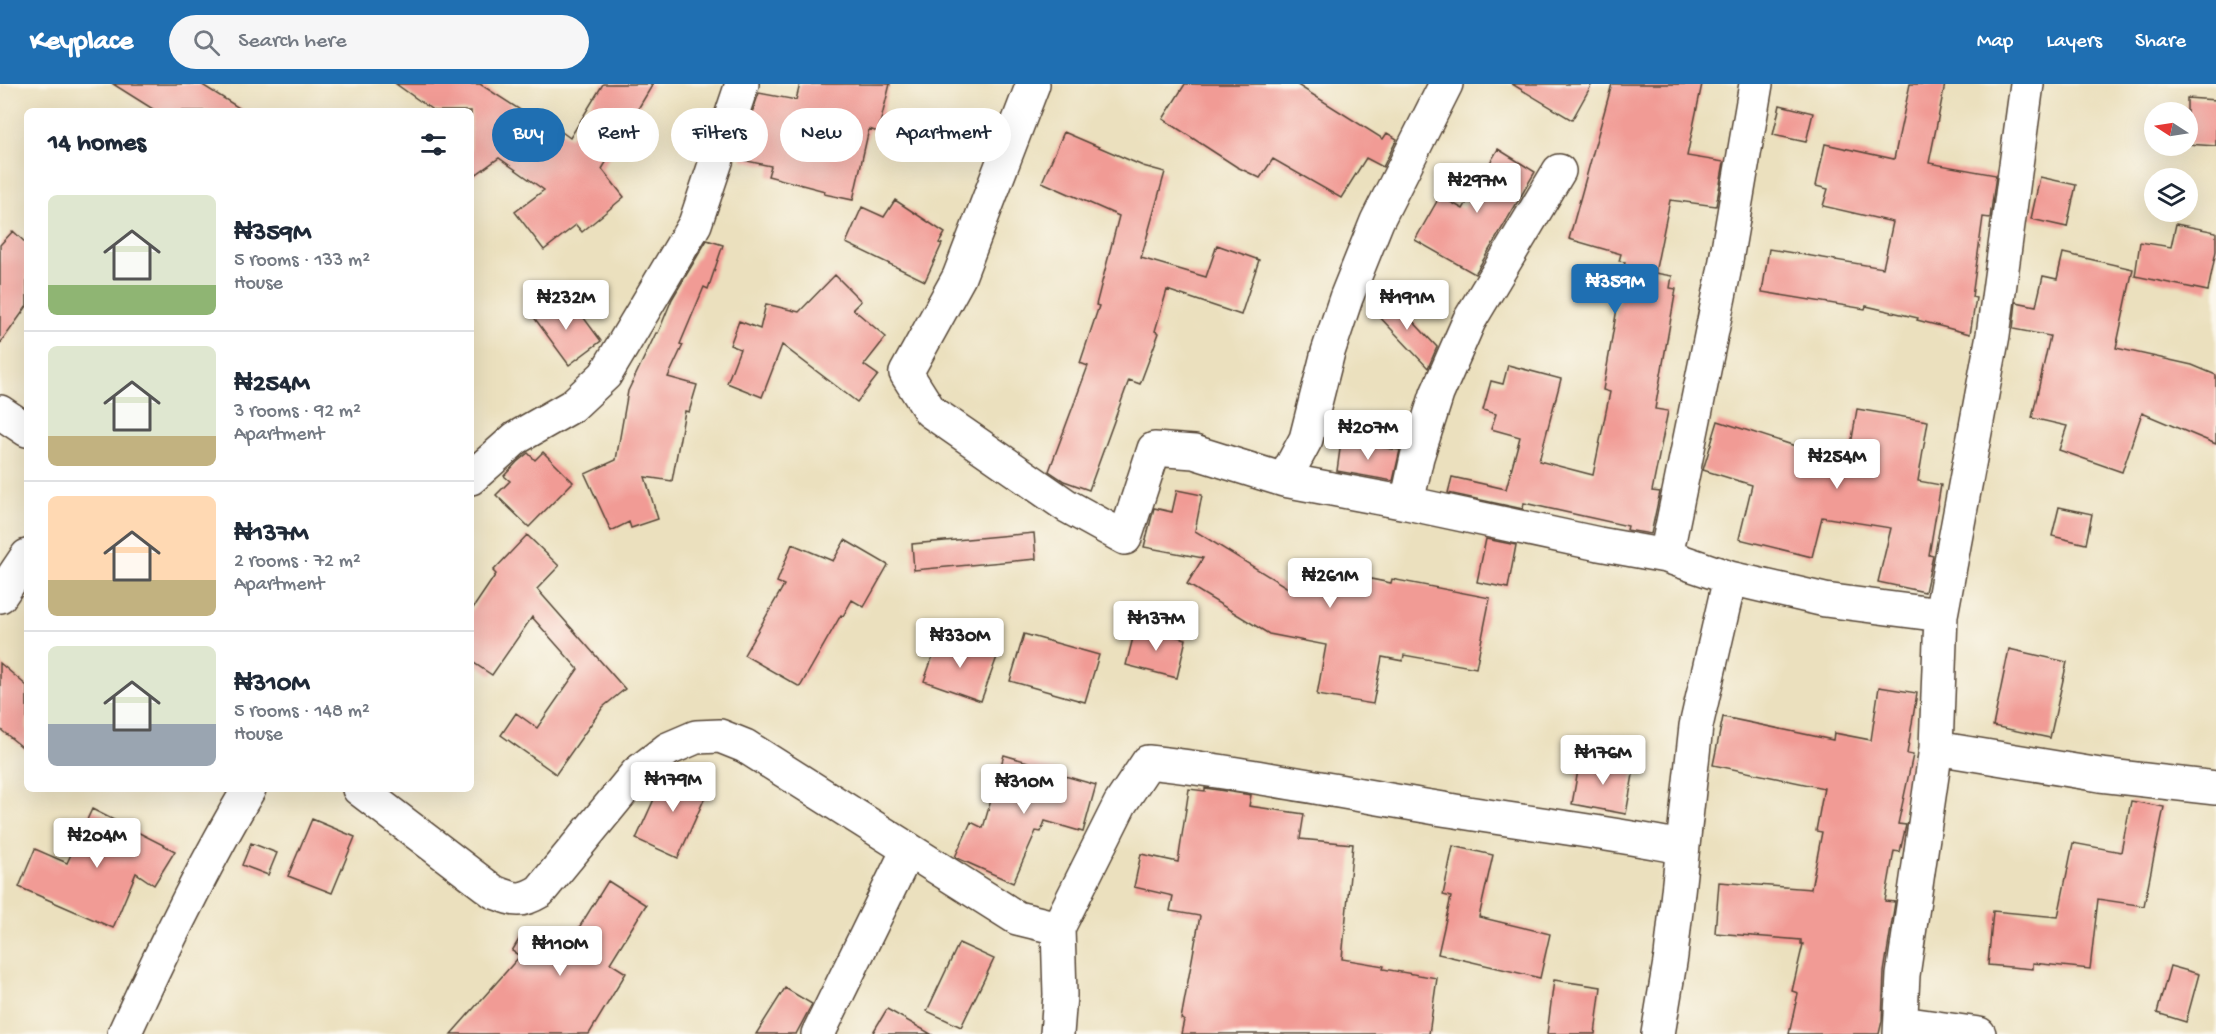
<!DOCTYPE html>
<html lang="en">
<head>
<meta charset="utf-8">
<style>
  :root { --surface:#fff; --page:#f6f6f7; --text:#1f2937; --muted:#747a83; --line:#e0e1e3; --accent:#1f6fb2 }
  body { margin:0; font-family:"Gochi Hand",sans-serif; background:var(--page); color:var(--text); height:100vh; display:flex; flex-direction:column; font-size:22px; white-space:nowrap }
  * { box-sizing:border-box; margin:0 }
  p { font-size:20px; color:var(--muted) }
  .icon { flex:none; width:33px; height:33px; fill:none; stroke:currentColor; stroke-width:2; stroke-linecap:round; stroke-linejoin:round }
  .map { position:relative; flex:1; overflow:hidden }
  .details { position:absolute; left:24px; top:24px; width:450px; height:684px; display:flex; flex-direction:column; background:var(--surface); border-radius:9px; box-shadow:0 6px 24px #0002 }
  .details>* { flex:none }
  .hud { position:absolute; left:492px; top:24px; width:570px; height:54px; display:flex; gap:12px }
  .needle { width:39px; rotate:282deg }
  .fabs { position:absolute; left:2144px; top:18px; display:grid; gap:12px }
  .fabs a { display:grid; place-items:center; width:54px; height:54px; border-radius:50%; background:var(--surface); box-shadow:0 6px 24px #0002; font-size:30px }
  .price { position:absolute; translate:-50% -51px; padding:0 14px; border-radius:6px; background:#fff; color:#222; font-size:20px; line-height:39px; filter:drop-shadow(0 2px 3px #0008) }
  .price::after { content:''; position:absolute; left:50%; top:36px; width:18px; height:14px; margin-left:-9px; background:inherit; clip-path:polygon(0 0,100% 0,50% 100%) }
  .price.selected { background:var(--accent); color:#fff }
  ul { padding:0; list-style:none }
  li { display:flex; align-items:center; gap:18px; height:150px; padding:0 24px }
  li+li { border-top:2px solid var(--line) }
  li span { display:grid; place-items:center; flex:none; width:168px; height:120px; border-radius:9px; color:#555 }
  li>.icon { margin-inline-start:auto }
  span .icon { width:72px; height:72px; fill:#fffc; stroke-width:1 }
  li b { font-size:26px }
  h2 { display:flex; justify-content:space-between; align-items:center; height:72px; padding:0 24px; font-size:26px }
  .chip { padding:0 21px; border-radius:27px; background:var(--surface); box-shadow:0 6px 24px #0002; font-size:21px; line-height:54px }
  .chip.selected { background:var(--accent); color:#fff }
  header { display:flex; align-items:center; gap:36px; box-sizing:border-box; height:84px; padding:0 30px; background:var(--accent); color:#fff }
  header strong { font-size:28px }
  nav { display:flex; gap:33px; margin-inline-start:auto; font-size:21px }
  .search { width:420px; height:54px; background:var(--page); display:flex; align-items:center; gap:15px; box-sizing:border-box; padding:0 21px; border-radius:33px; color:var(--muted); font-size:22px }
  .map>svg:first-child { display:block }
</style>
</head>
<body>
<header>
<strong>Keyplace</strong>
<div class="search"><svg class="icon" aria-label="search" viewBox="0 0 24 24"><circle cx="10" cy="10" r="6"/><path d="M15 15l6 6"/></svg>Search here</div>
<nav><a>Map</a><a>Layers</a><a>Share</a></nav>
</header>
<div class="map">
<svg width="2216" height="950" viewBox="0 0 2216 950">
  <rect width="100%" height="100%" fill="#fbf7ec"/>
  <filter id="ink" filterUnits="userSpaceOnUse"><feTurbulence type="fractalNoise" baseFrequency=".0167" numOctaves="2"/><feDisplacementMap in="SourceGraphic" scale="12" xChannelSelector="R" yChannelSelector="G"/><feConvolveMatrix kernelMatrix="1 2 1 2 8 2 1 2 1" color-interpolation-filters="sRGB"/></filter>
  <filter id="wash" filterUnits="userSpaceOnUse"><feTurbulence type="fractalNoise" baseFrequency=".008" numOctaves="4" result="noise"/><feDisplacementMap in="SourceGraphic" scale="24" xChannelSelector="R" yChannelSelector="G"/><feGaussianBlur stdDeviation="1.35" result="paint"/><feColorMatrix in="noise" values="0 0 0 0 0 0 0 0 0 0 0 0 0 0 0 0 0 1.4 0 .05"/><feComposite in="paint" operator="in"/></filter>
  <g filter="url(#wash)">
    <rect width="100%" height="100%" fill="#ebe0be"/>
    <g id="blocks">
      <path fill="#f19b95" d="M113,0h88l43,27h-88z
        M396,0h84l48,31 4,-5 38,28 33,-54h50l-51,85 22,28 -42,35 -6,-7 -32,25 -29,-38 29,-22 -45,-32 -28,20v-67h-37z
        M800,0h90l-12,48 -9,-3 -16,71 -29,-6 1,-3 -57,-15 3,-10 -29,-6 6,-36 11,-31 37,7z
        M1185,0h111l87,55 4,-6 10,6 -14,28 -17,-9 -25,40 -68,-39 -13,19 -23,-11 -74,-48z
        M1512,0h80l-20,36z
        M1612,0h90l-15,72 37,6 -8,44 -46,-6 -15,73 17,3 -2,12 6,1 -21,120 13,2 -16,80 8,1 -9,42 -24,-4 1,-4 -104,-23 -1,6 -75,-16 4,-16 54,12 14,-52 -29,-8 5,-15 -13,-4 8,-29 12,3 5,-19 53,14 -22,82 54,14 17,-83 -7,-2 22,-128 -6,-1 2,-7 -52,-15z
        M1910,0h35l-16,79 67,12 -6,43 -7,-1 -11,80 4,1 -6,36 -53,-14 1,-2 -52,-12 -1,3 -103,-17 7,-43 114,19 10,-46 -70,-16 5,-17 -12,-3 9,-42 69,15z
        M2187,14l29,2v46l-29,-2z
        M1780,21l33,8 -7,29 -33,-7z
        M1064,48l79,34 22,6 -24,86 65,19 11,-32 42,15 -18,55 -74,-25 -12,41 4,2 -19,51 -11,-4 -40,110 -25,-9 -15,-10 39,-105 -8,-3 19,-57 -3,-1 23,-89 -77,-34z
        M1498,65l37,23 -60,102 -60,-34 25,-44 23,13z
        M2040,93l36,8 -9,42 -36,-8z
        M895,116l50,33 -6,10 3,1 -17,37 -79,-38 16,-36 22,10z
        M2176,140l40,8v19l-8,40 -73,-15 5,-34 31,5z
        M13,147l14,13v62l-27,38v-99z
        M707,156l16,5 -15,44 -4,-2 -24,57 3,1 -15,32 29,8 -8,27 -4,-1 -13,70 -27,-4 13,42 -27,9 -2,-6 -18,9 -26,-57 31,-14 12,-69 28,-58h2l14,-34z
        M2063,169l70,16 -17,79 76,17 24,10v69l-74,-31 -20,59 -63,-22 8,-24 -35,-8 18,-82 -37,-7 3,-27 20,4 7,-30 14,3z
        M835,191l26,26 -8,8 33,28 -22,28 14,10 -21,27 -75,-57 -20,52 -35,-14 13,-34 -10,-4 9,-24 21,8 6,-25 33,8z
        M1390,213l47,50 -9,21 -53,-56z
        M545,217l39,17 17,23 -32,24 -39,-53z
        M1857,325l71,12 -10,60 23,4 -12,70 4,1 -8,36 -47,-10 13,-54 -69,-11 -10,40 -73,-18 13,-54 -49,-15 15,-49 130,42z
        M1341,358l59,8 -7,31 -56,-10z
        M543,368l30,30 -44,45 -33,-32 14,-14 -6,-5 13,-14 11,-9 7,7z
        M1177,406l25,5 -7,36 101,62 5,-28 90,18 1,-4 98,19 -14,70 -72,-13 -1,6 -21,-4 -9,47 -56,-9 9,-50 -57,-11 -82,-50 16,-26 -59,-11 10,-39 18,4z
        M2059,423l33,7 -6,30 -34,-8z
        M1034,449l2,26 -122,11 -2,-26z
        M527,451l32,31 -22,23 88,100 -22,18 -47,67 -55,-39 15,-22 21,15 41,-59 -46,-52 -40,58 -21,-14v-50l25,-37 -3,-3z
        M1486,455l30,6 -8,43 -31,-6z
        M845,456l43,25 -24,42 -12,-7 -9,16 -2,-1 -41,72 -56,-32 40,-70 -7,-3 15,-38 41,17z
        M1136,542l50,13 -9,39 -51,-13z
        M1024,550l75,21 -14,47 -75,-21z
        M940,552l57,21 -16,44 -57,-20z
        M2009,565l58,13 -17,76 -57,-12z
        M0,579l27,23v65l-27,-22z
        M1879,603l38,6 -10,61 6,1 -15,69 8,1 -6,27 -6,-1 -9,50 10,1 -11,70 -2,49 -3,13h-90l9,-41 -6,-2 11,-47h-2v-4l-86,-7 4,-51 92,7 11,-57 -6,-1 8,-43 -111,-23 10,-48 110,23 1,-7 37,7z
        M1004,671l55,16 -1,3 38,11 -13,47 -38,-11 -4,11 -5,-1 -23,52 -58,-26 16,-35 12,6z
        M1580,675l54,10 -8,45 -54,-10z
        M673,685l37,17 -32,72 -42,-19 29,-64z
        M1205,704l46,7 -2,11 55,8 -4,25 53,5 -11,115 42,7 -1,3 54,9 -8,56h-248l3,-14 -3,-1 19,-103 -30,-5 3,-15 -39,-9 7,-33 37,8 11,-73 16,2z
        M2131,717l33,6 -20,99 -46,-7 -8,70 -57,-6v6l-45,-4 5,-54 65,6 15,-74 48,9z
        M92,725l83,42 -21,34 -18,-12 -23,55 -94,-41 16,-38 32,14z
        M312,735l43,18 -23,56 -44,-17z
        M251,759l26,10 -9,22 -26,-10z
        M1453,762l40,9 -14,62 71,17 -10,44 -102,-24 13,-57 -8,-2z
        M608,797l38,24 -36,58 16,10 -37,61h-138l69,-78 -8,-5 12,-20 38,24z
        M959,859l35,16 -33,68 -34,-16z
        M2170,882l29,8 -13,48 -29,-9z
        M1554,896l47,7 -6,47h-48z
        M785,904l27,16 -16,30h-40z
        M887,925l44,25h-59z"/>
    </g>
  </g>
  <g filter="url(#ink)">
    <use href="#blocks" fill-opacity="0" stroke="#554536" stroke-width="1.5"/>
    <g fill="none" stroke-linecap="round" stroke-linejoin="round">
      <defs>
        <path id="minor" d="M1033,0l-74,193 -53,96 24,38 137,95 58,32 29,-89 40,3 90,28
          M1559,87l-90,150 -32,73 -20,63 -10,46 192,41 67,12 64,22 95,22 116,15
          M0,328l27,18
          M471,394l45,-40 56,-32 33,-31 90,-151 47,-140
          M1407,419l-123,-23 22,-41 22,-87 18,-54 31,-77 69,-137
          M1666,472l58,-284 32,-188
          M0,512l27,-40
          M1936,664l164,27 116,13
          M359,705l135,103c21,8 26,11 46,-1l97,-118 31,-24 28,-12 24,-1 25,10 272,172 41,10
          M1902,939l77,11
          M124,950c38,-83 78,-166 125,-245
          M818,950l90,-184
          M1057,950l3,-39 -2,-67 62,-124 28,-42c93,10 185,29 277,44 86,15 171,24 256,41
          M1658,950l13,-78 25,-230 34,-148
          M1900,950l3,-59 33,-227 5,-133 52,-280 34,-251"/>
      </defs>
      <use href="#minor" stroke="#554536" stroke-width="36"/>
      <use href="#minor" stroke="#fff" stroke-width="33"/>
    </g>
  </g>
</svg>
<div class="fabs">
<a><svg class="needle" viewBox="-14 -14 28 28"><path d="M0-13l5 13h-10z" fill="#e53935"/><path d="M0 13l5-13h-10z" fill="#747a83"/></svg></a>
<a><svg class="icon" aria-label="layers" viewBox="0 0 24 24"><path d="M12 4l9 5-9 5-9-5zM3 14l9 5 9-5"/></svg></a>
</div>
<b class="price" style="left:1477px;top:130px">₦297M</b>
<b class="price selected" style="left:1615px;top:231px">₦359M</b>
<b class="price" style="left:566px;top:247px">₦232M</b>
<b class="price" style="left:1407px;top:247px">₦191M</b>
<b class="price" style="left:1368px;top:377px">₦207M</b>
<b class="price" style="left:1837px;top:406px">₦254M</b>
<b class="price" style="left:1330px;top:525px">₦261M</b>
<b class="price" style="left:1156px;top:568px">₦137M</b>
<b class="price" style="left:960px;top:585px">₦330M</b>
<b class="price" style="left:1603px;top:702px">₦176M</b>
<b class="price" style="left:673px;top:729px">₦179M</b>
<b class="price" style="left:1024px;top:731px">₦310M</b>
<b class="price" style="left:97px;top:785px">₦204M</b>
<b class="price" style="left:560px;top:893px">₦110M</b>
<div class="hud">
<a class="chip selected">Buy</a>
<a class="chip">Rent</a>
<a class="chip">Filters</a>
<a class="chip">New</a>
<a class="chip">Apartment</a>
</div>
<section class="details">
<h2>14 homes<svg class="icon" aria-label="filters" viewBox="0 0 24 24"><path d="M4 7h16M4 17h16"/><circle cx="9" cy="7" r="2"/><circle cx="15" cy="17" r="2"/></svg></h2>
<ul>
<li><span style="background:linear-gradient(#dfe7d0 75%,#8fb573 0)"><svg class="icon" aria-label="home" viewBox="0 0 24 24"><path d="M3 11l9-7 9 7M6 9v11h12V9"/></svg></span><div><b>₦359M</b><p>5 rooms · 133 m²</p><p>House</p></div></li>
<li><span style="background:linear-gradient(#dfe7d0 75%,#c2b280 0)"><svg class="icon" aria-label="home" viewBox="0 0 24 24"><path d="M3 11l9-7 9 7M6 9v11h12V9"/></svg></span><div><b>₦254M</b><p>3 rooms · 92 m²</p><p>Apartment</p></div></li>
<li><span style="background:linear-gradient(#ffd9b3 70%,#c2b280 0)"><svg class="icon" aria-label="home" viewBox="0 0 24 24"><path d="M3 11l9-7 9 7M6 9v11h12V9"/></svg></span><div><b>₦137M</b><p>2 rooms · 72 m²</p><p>Apartment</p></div></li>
<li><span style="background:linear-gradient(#dfe7d0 65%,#9aa5b1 0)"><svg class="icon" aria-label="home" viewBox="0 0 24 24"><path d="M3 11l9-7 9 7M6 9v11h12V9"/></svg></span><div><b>₦310M</b><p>5 rooms · 148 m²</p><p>House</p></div></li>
</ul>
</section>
</div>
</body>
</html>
